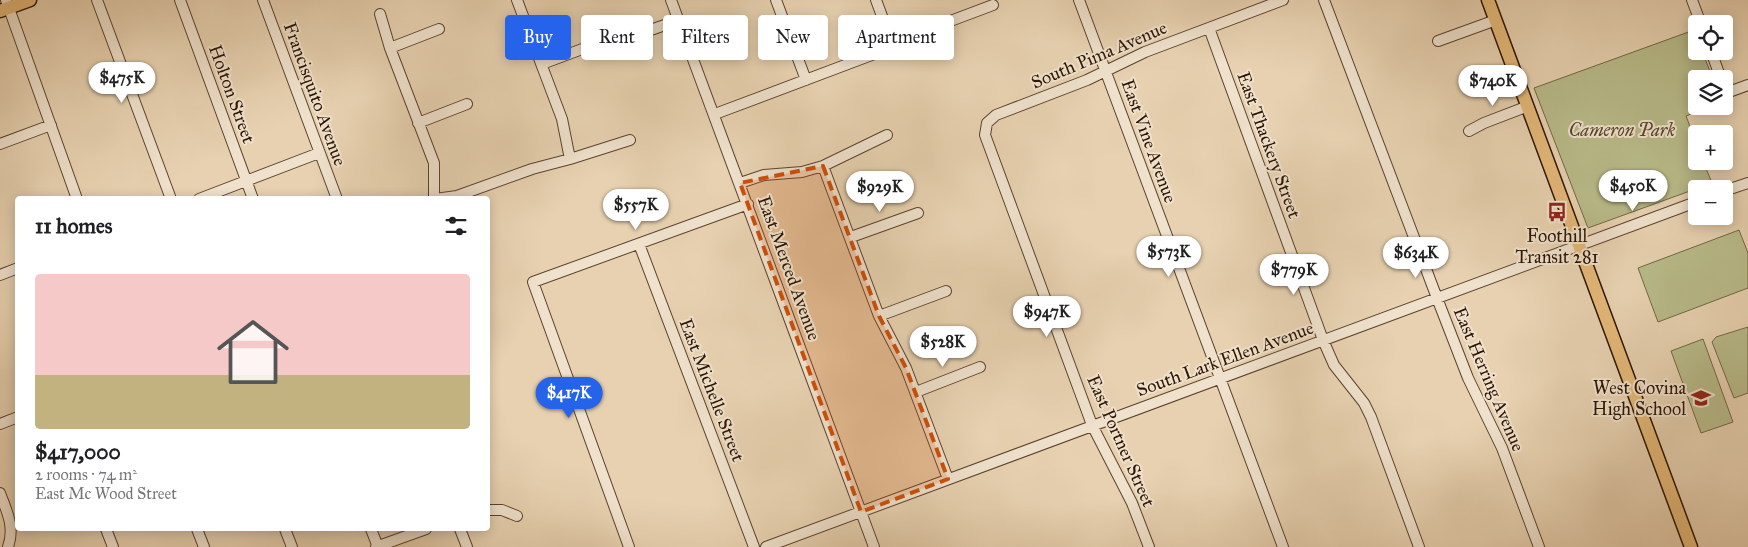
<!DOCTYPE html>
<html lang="en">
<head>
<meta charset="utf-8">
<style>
  :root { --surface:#fff; --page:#f6f6f6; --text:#202124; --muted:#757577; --accent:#2563eb }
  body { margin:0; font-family:"IM FELL Great Primer",serif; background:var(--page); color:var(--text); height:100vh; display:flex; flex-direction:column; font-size:19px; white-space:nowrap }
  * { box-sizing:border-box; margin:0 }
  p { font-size:16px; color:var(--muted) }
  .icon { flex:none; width:28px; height:28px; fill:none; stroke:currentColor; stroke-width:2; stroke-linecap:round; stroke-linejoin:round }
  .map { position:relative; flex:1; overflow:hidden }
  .panel { position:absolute; left:15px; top:196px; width:475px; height:335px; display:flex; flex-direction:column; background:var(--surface); border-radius:5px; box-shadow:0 2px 12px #0003 }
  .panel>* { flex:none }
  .guide { position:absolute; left:505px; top:15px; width:475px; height:45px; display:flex; gap:10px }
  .buttons { position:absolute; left:1688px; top:15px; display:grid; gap:10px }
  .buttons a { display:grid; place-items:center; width:45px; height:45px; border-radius:5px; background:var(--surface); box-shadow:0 2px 12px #0003; font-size:25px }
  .price { position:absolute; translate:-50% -42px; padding:0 11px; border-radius:18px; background:#fff; color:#222; font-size:16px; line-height:32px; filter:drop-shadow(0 1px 2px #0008) }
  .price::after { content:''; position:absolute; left:50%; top:30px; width:15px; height:11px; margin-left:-8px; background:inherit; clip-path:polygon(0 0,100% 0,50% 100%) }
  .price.active { background:var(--accent); color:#fff }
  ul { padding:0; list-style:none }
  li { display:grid; align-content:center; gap:10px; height:265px; padding:0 20px }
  li span { display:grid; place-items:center; height:155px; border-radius:5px; color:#555 }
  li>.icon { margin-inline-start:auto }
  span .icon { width:90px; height:90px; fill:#fffc; stroke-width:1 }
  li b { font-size:21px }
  h2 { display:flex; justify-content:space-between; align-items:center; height:60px; padding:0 20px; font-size:21px }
  .chip { padding:0 18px; border-radius:5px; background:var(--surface); box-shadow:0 2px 12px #0003; font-size:18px; line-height:45px }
  .chip.active { background:var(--accent); color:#fff }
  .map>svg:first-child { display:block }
</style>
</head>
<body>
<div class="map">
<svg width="1748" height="547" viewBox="0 0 1748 547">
  <rect width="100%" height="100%" fill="#e7d1b0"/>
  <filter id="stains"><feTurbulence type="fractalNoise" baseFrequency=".004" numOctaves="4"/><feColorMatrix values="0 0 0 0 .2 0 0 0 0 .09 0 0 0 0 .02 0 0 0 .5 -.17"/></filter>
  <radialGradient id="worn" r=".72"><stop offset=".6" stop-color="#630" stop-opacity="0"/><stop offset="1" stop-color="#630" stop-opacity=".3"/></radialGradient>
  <path fill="#b8ba89" stroke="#726746" d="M1694,30l2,6v15h6l11,28h-17v27h13l-23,10 10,26v19h7l9,22 -124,45 -54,-140z
    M1739,230l9,23v35l-90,34 -20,-54z
    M1748,327v66l-14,5 -22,-56 4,-5z
    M1703,339l30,83 -32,11 -30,-82z"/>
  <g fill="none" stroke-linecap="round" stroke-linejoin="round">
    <defs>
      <path id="minor" d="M6,0l71,199
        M97,0l74,199
        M180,0l73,199
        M263,0l74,199
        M517,0l45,119 8,40
        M671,0l203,547
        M776,0l30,80
        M876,0l16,43
        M1079,0l204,547
        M1324,0l113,298 31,80 34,70 37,99
        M1692,0l9,24
        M380,14l10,34 44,115v36
        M1209,28l114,312 11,25 30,38 7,14 48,130
        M1438,41l58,-21
        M390,48l49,-19
        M1711,51l10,28
        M542,64l51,-19 35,-7 51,-18
        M1724,86l2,7 22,-8
        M715,114l170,-64 7,-7 101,-38
        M418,123l49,-19
        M1469,131l15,-8 44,-17
        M0,144l51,-19
        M823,166l56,150 27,52 42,111
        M740,183l24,-8 38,-3 21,-6 64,-31
        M1724,191l24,-8
        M199,199l120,-46
        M435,199l22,-3 75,-27 38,-10 60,-19
        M851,237l67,-24
        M639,244l115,303
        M0,275l18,-7
        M879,316l67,-25
        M916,392l64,-25
        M0,424l18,-7
        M0,493c7,19 15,34 8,54
        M488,510h14l15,6
        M106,529l7,18
        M197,529l7,18
        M285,529l7,18
        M371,529l7,18
        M460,529l7,18
        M376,547l50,-18
        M629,547l-96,-265 215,-78
        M766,547l930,-345
        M1149,547l-17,-44 -40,-78 -107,-290 2,-12 9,-8 91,-35 58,-28 138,-52"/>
      <path id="major" d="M1488,0l203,547
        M0,11l30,-11"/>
    </defs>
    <use href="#minor" stroke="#5b432e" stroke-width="12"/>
    <use href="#major" stroke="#2c1402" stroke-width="15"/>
    <use href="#minor" stroke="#efe1cc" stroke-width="10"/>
    <use href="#major" stroke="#e4b878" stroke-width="12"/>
  </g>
  <path fill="#cc4f0a" fill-opacity="0.2" stroke="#cc4f0a" stroke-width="4" stroke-dasharray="10 6" stroke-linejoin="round" d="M823,166l56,150 27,52 42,111 -87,33 -121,-329z"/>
  <defs>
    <symbol id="bus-bare" viewBox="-9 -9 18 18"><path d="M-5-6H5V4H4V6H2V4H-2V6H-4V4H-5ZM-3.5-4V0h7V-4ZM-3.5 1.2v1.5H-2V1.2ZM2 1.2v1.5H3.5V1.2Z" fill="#8f2418" stroke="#efe1cc" stroke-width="2.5" paint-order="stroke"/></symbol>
    <symbol id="school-bare" viewBox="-9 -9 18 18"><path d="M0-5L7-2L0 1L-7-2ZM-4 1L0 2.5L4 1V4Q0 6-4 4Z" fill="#8f2418" stroke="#efe1cc" stroke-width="2.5" paint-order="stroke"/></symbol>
  </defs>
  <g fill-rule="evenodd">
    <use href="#bus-bare" x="1543" y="198" width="28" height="28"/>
    <use href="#school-bare" x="1687" y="384" width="28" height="28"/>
  </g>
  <g text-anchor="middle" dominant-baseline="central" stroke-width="4" stroke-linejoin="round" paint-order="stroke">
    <g font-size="18" fill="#2c1402" stroke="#efe1cc">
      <text transform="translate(1099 55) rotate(-23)">South Pima Avenue</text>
      <text transform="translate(232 94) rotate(70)">Holton Street</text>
      <text transform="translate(315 94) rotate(70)">Francisquito Avenue</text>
      <text transform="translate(1149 141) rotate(70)">East Vine Avenue</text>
      <text transform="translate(1269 145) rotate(70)">East Thackery Street</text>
      <text transform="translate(789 268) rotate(70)">East Merced Avenue</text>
      <text transform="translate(1225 359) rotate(-20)">South Lark Ellen Avenue</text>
      <text transform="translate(1489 379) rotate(67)">East Herring Avenue</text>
      <text transform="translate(712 390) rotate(69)">East Michelle Street</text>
      <text transform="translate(1121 441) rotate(66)">East Portner Street</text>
    </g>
    <g font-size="18" font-style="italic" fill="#56462a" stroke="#efe1cc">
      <text x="1622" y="130">Cameron Park</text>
    </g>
    <g font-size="18" fill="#2c1402" stroke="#efe1cc">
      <text x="1557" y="236">Foothill<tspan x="1557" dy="21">Transit 281</tspan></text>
      <text x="1686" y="388" text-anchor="end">West Covina<tspan x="1686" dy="21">High School</tspan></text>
    </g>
  </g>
  <rect width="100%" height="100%" filter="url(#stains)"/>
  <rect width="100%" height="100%" fill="url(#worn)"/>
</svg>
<div class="buttons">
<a><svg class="icon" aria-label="locate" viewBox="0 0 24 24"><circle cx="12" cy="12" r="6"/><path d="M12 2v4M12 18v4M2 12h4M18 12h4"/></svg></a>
<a><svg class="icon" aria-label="layers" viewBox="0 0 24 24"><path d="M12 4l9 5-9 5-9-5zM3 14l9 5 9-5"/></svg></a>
<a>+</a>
<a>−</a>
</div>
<b class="price" style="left:122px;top:104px">$475K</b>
<b class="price" style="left:1493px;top:107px">$740K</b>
<b class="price" style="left:1633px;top:212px">$450K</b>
<b class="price" style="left:880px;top:213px">$929K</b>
<b class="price" style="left:636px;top:231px">$557K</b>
<b class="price" style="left:1169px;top:278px">$573K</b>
<b class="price" style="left:1416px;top:279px">$634K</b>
<b class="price" style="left:1294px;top:296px">$779K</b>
<b class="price" style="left:1047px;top:338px">$947K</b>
<b class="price" style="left:943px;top:368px">$528K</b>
<b class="price active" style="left:569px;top:419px">$417K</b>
<div class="guide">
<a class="chip active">Buy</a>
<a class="chip">Rent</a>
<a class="chip">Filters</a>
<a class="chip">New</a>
<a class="chip">Apartment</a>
</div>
<section class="panel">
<h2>11 homes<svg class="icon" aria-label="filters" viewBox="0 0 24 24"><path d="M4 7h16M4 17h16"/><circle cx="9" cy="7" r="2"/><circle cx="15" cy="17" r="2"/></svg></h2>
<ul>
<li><span style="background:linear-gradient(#f6c9c9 65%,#c2b280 0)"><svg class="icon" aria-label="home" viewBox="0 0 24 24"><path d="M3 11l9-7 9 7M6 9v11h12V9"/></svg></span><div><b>$417,000</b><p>2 rooms · 74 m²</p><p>East Mc Wood Street</p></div></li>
</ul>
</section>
</div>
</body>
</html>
